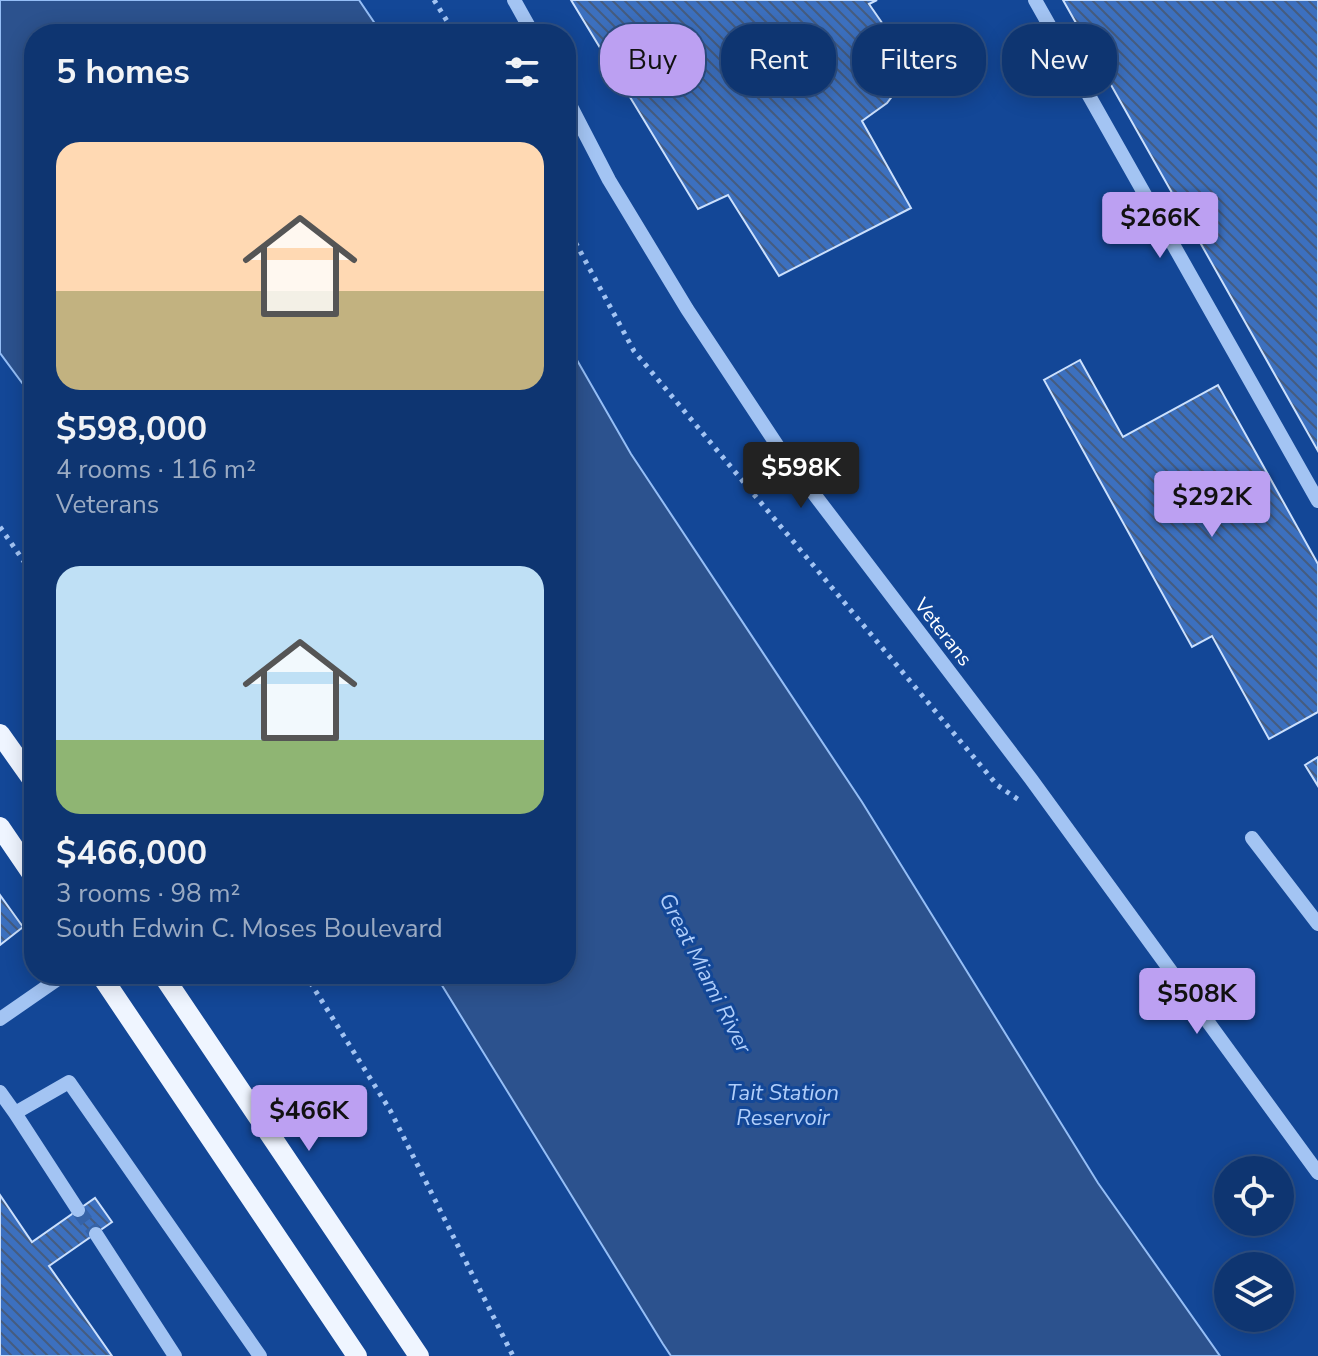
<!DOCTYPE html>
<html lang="en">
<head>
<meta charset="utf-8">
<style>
  :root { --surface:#0e3571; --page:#1c4079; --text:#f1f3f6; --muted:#9babc3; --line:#2e5084; --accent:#bca0f2 }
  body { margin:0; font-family:"Nunito Sans",sans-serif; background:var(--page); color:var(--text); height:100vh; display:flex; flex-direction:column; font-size:30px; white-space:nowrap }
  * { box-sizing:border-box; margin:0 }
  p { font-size:26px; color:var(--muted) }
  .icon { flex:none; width:44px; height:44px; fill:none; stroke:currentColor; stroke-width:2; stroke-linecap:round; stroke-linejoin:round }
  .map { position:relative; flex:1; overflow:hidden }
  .details { position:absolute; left:24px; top:24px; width:552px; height:960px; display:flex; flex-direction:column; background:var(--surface); border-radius:32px; box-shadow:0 4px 20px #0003,0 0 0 2px var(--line) }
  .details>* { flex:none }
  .banner { position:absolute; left:600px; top:24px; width:598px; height:72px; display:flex; gap:16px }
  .buttons { position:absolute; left:1214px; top:1156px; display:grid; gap:16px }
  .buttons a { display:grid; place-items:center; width:80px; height:80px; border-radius:50%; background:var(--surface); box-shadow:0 4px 20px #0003,0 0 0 2px var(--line); font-size:40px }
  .price { position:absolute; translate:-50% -68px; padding:0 18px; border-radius:8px; background:var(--accent); color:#111; font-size:26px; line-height:52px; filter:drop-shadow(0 2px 4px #0008) }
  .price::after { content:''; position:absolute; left:50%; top:48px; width:24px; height:18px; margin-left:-12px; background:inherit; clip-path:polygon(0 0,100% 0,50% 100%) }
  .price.on { background:#222; color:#fff }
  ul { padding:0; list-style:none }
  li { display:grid; align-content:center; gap:16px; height:424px; padding:0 32px }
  li span { display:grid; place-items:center; height:248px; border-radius:24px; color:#555 }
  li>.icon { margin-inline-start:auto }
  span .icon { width:144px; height:144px; fill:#fffc; stroke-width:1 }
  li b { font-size:34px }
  h2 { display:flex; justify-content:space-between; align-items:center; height:96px; padding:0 32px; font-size:34px }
  .chip { padding:0 28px; border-radius:32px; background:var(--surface); box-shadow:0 4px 20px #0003,0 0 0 2px var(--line); font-size:28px; line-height:72px }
  .chip.on { background:var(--accent); color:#111 }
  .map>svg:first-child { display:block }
</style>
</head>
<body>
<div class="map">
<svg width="1318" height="1356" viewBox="0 0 1318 1356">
  <defs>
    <pattern id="building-back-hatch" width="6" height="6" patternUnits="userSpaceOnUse" patternTransform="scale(2)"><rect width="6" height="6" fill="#3c70bf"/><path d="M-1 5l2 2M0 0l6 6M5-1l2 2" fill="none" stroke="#455c80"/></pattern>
  </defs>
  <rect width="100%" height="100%" fill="#134797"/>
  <path fill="#2c528e" stroke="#95bef6" stroke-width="2" d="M0,0h359l23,34h-348v365l-34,-46z
    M566,341l65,113 231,348 236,381 122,173h-549l-8,-12 -228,-370h131z"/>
  <path fill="url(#building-back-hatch)" stroke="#cbe0fd" stroke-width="2" d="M571,0h306l-8,4 40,58 -6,20 -16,21 -25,18 49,87 -132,68 -51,-81 -30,14z
    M1063,0h255v451z
    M1080,360l43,77 95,-52 100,179v148l-49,27 -57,-103 -20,11 -148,-267z
    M1318,757v29l-13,-21z
    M0,895l23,32 -23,18z
    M0,1195l32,47 63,-44 17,24 -63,44 63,90h-112z"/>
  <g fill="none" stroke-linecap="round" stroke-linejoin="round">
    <path stroke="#3663a7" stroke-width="14" stroke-dasharray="14 7" stroke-linecap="butt" d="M78,1210l18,24"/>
    <path stroke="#a3c4f3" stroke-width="5" stroke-dasharray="4 6" stroke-linecap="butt" d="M434,0l21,34
      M566,225l68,126 363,434 25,17
      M0,527l34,49
      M305,974l85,136 123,246"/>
    <path stroke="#a3c4f3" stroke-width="14" d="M514,0l19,34
      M1035,0l283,501
      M566,97l43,83 78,129 92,139 252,331 287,394
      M1252,838l66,86
      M0,1019l65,-45
      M0,1092l15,21 54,-31 191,274
      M15,1113l63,97
      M96,1234l79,122"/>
    <path stroke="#eff5ff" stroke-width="20" d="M0,734l34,48
      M0,827l34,50
      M100,974l257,382
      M162,974l257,382"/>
  </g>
  <g text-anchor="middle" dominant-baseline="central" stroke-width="6" stroke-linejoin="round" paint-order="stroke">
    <g font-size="20" fill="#fff" stroke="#134797">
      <text transform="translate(943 632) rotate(52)">Veterans</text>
    </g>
    <g font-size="22" font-style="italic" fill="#b0cefa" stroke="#134797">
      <text transform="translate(705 973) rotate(63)">Great Miami River</text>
      <text x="783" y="1093">Tait Station<tspan x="783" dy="25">Reservoir</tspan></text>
    </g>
  </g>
</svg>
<div class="buttons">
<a><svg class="icon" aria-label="locate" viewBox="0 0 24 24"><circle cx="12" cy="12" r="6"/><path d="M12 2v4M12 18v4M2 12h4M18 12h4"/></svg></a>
<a><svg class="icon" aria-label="layers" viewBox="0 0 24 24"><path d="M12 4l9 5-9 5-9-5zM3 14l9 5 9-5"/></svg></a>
</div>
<b class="price" style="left:1160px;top:260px">$266K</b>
<b class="price on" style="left:801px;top:510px">$598K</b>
<b class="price" style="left:1212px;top:539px">$292K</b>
<b class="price" style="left:1197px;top:1036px">$508K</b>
<b class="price" style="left:309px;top:1153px">$466K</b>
<div class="banner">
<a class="chip on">Buy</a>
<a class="chip">Rent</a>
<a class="chip">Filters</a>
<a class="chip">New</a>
</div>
<section class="details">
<h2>5 homes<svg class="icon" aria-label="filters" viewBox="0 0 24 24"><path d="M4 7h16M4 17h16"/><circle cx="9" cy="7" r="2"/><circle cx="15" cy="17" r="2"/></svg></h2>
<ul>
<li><span style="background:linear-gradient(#ffd9b3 60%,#c2b280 0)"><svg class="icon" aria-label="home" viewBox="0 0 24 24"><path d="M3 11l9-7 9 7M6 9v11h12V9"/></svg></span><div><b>$598,000</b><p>4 rooms · 116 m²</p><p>Veterans</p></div></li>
<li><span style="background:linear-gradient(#bfe0f5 70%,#8fb573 0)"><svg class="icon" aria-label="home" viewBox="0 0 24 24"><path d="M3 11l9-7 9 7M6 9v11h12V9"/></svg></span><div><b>$466,000</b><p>3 rooms · 98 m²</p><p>South Edwin C. Moses Boulevard</p></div></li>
</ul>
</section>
</div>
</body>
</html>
